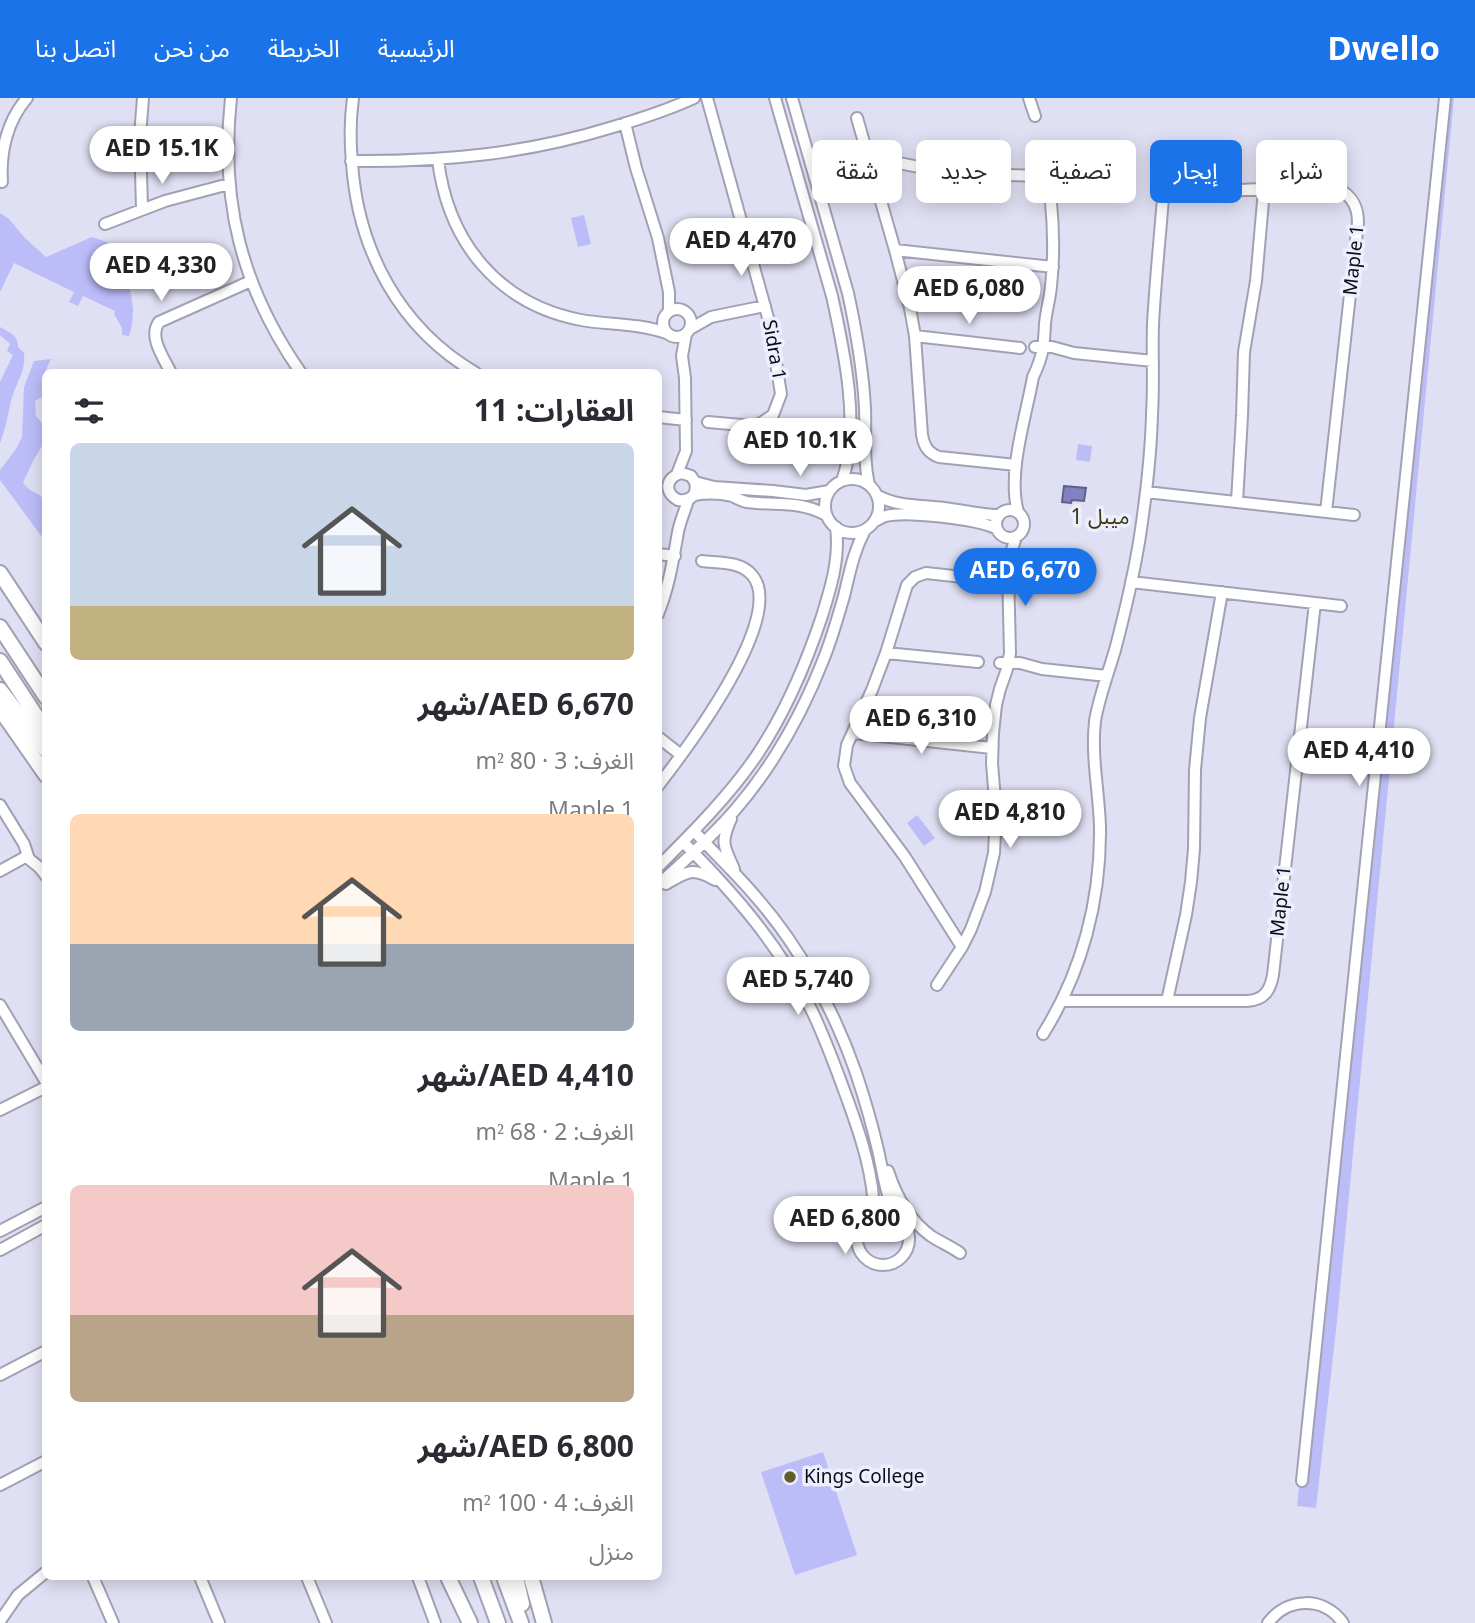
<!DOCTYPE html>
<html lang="ar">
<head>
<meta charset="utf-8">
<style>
  :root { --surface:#fff; --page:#f7f7f7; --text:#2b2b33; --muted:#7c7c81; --accent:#1a73e8 }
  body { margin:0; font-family:Georgia,"Noto Sans Arabic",serif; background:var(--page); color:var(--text); direction:rtl; height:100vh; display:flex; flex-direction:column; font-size:26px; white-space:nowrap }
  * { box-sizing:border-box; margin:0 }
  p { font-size:23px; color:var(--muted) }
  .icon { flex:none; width:38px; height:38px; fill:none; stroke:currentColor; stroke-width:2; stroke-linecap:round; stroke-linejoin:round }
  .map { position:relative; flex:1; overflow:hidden; direction:ltr }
  .sheet { position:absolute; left:42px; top:271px; width:620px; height:1211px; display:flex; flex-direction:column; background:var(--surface); border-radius:10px; box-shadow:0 4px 18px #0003; direction:rtl }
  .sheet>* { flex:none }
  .guide { position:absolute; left:682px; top:42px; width:665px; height:63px; direction:rtl; display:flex; gap:14px }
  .price { position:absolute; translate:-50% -60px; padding:0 16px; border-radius:24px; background:#fff; color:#222; font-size:23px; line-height:46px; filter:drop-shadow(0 2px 4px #0008) }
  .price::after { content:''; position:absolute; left:50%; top:42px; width:21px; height:16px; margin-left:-10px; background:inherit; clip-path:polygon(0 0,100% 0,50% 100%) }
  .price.active { background:var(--accent); color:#fff }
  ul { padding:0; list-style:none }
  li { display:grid; align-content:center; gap:14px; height:371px; padding:0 28px }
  li span { display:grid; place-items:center; height:217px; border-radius:10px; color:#555 }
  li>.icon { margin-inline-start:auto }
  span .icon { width:126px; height:126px; fill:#fffc; stroke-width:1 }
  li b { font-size:30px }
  h2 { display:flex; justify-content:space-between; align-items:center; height:84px; padding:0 28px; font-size:30px }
  .pill { padding:0 24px; border-radius:10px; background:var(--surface); box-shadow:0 4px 18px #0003; font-size:24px; line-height:63px }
  .pill.active { background:var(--accent); color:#fff }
  header { display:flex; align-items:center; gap:42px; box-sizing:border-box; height:98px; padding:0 35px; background:var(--accent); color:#fff }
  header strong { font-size:33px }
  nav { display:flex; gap:38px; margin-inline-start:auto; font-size:24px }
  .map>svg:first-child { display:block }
</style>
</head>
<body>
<header>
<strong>Dwello</strong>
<nav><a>الرئيسية</a><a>الخريطة</a><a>من نحن</a><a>اتصل بنا</a></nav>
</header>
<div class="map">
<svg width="1475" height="1525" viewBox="0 0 1475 1525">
  <rect width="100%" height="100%" fill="#e0e0f4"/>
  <path fill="#bcbcf9" d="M1439,0h15l-117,1223 -21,187 -19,-2 20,-188z
    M0,115l9,6 16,19 21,19 46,-20c5,2 11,3 16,6 14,8 24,50 25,66 0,9 -1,19 -4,27l-7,-1v-7l-8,-14 1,-3 -32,-15 -5,10 -9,-4 5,-10 -60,-29 -14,29z
    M584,117l7,29 -13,3 -7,-29z
    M0,229c10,6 18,8 18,20l6,6c2,17 -7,29 -12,44 -4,16 -6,31 -12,46v-61l13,-27 -6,-4 3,-7 -10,-9z
    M51,261l-6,13v23l-10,6 1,15 9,11 -3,19 -9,15 -10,22 7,7 11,6 4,19v26l-45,-61v-10l16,-21 6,-12 2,-50 10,-26z
    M1078,346l14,2 -2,16 -14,-2z
    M917,717l18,23 -11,8 -17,-23z
    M823,1354l34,103 -62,20 -34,-103z"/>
  <path fill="#8382c0" stroke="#5f5f8c" stroke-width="2" d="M1064,388l22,2 -2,13 -12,-1 -1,3 -9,-1z"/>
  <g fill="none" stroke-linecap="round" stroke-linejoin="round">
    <defs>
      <path id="minor" d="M231,0c-11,103 10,189 70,275
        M353,0c-3,21 -3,43 -1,65 6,87 47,165 124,210
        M707,0l63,227 11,69 -8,21 -12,8 -8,3 -45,-4
        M775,0l57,198c12,54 29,132 10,185
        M792,0l56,195c8,37 15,76 17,115 1,26 -2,51 4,77
        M1029,0l6,18
        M857,20l38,132 15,58 5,28 7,99c2,11 6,18 17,22l77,8
        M625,25l11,45 22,70 11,54v20
        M868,59l56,11 45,6 79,2
        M438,62c10,82 60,144 143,160 28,5 57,3 85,13
        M351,63c91,1 175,-7 262,-34 27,-8 55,-17 81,-29
        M2,84c-2,-30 5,-61 25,-84
        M1165,87l74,5 91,-4c18,5 28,17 28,36l-32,290
        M142,111l-2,-73 3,-38
        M105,126l60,-23 64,-17
        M895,152l158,17
        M663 225a14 14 0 1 1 28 0a14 14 0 1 1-28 0Z
        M690,231l21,-12 54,-11
        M915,238l105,12
        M1035,249h17l22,6 79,8
        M171,275c-7,-15 -23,-36 -12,-51l92,-41
        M658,319l28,3
        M677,376l9,-23 -1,-73 -3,-22 4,-22
        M825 408a27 27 0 1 1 54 0a27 27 0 1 1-54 0Z
        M695,384c3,12 -4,20 -17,18 -15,-8 -12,-23 4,-27l9,3 4,6 19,5 59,4 33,4 23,-4
        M1146,394l208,23
        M694,397c12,-2 25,-2 38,1 5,2 9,5 15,6 29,4 52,-2 79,13
        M878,398c21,11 43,9 66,12 18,2 36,7 55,7
        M1237,404l5,-86 2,-64 12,-71 8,-91
        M996 426a14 14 0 1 1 28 0a14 14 0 1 1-28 0Z
        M1018,414c-11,-39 8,-95 15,-135 10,-21 11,-31 12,-53 1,-13 5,-25 6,-38 5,-46 1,-92 -8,-137
        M875,423c4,-2 7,-4 11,-5 20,-5 93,3 111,13
        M658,456l17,2
        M1131,484l210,24
        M658,516c11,-27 15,-54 20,-82 2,-11 7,-21 10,-32
        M886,555l92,9
        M1000,565h20l22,6 65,7
        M853,635l139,15
        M658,639l23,18
        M658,688c27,-35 130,-170 94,-211 -12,-14 -33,-12 -50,-14
        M0,707l24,39 5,15 10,8 7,9
        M731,721c-11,24 -7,27 3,50
        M694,733c20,22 43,43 62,66 44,50 78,113 100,176 8,24 16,51 22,77 5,22 8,45 17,67
        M683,744c51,51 97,104 129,169 14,29 25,60 36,90 13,36 26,75 26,114
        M658,769c35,-35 71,-71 99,-112 28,-42 49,-91 65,-139 9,-29 18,-58 14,-89
        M0,773l27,-15
        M666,786c21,-13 27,-17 49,-4
        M658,787c26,-24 54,-48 77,-75 38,-44 68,-98 89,-152 8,-20 14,-41 20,-62 6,-24 9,-43 21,-66
        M962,849l-57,-90 -55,-74 -6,-17 3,-21 25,-55 14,-37 21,-68 8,-8 11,-4 83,9
        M937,887l25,-38 9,-18 14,-37 9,-39 2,-40 -4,-50 1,-30 3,-28 4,-16 7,-20 3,-16 -2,-83 1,-11 7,-22
        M1062,903h185c17,-1 23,-10 26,-26l42,-372
        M1167,903l19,-86 5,-33 3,-33 1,-79 5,-52 22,-126
        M0,907l46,77
        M1043,936c39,-62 58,-134 57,-207 -1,-36 -9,-70 -5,-106 4,-24 13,-47 20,-71 10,-38 19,-76 25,-114 6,-40 11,-81 12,-122 2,-30 0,-60 1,-90 3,-56 10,-113 13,-169
        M0,1012l46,-23
        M888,1073c8,25 21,49 43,65 9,6 19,10 29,17
        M857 1141a26 26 0 1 1 52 0a26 26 0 1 1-52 0Z
        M0,1133l46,-24
        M0,1152l46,-25
        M0,1277l46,-24
        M1302,1383l143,-1383
        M0,1387l46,-24
        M93,1479l20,46
        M200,1479l19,46
        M307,1479l19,46
        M418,1479l17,46
        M0,1523l18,-26 28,-23
        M1268,1525c19,-26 56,-27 75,0"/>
      <path id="major" d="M0,475l46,70
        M0,529l46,70
        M0,563l46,70
        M0,592l46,60
        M0,611l46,66
        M448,1479l22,46
        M481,1479l17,46
        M504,1479l17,46
        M516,1479l6,27
        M531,1479l13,46"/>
    </defs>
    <use href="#minor" stroke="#a1a1b4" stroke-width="14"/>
    <use href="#major" stroke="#a1a1b4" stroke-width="18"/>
    <use href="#minor" stroke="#fff" stroke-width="10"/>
    <use href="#major" stroke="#fff" stroke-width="14"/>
  </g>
  <circle fill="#625e2a" stroke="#edeefe" stroke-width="2.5" cx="790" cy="1379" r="7"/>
  <g text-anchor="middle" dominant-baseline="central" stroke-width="7" stroke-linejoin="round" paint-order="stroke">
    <g font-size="19" fill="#0c0c12" stroke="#edeefe">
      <text transform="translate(1354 162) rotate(-84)">Maple 1</text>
      <text transform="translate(774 252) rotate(80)">Sidra 1</text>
      <text transform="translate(1281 803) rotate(-84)">Maple 1</text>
    </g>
    <g font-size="19" fill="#0c0c12" stroke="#edeefe" text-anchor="start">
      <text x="804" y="1379">Kings College</text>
    </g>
    <g font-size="21" fill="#39350b" stroke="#edeefe">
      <text x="1100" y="419">ميبل 1</text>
    </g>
  </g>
</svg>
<b class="price" style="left:162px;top:88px">AED 15.1K</b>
<b class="price" style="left:741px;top:180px">AED 4,470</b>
<b class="price" style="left:161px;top:205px">AED 4,330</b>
<b class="price" style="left:969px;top:228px">AED 6,080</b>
<b class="price" style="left:800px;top:380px">AED 10.1K</b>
<b class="price active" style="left:1025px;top:510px">AED 6,670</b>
<b class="price" style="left:921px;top:658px">AED 6,310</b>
<b class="price" style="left:1359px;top:690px">AED 4,410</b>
<b class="price" style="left:1010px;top:752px">AED 4,810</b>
<b class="price" style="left:798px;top:919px">AED 5,740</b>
<b class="price" style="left:845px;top:1158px">AED 6,800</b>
<div class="guide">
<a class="pill">شراء</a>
<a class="pill active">إيجار</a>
<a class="pill">تصفية</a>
<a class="pill">جديد</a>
<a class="pill">شقة</a>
</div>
<section class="sheet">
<h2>العقارات: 11<svg class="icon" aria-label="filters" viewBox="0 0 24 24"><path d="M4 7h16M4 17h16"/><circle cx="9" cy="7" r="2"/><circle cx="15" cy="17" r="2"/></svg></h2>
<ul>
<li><span style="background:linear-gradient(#c9d6e8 75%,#c2b280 0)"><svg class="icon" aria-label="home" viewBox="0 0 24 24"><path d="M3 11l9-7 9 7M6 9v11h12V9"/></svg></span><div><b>AED 6,670/شهر</b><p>الغرف: 3 · 80 m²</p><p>Maple 1</p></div></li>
<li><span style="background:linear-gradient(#ffd9b3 60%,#9aa5b1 0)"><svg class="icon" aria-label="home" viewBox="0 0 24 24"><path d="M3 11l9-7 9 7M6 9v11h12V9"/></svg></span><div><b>AED 4,410/شهر</b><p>الغرف: 2 · 68 m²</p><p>Maple 1</p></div></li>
<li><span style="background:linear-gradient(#f6c9c9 60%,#b9a48a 0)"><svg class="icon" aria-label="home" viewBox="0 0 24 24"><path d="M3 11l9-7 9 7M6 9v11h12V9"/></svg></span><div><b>AED 6,800/شهر</b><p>الغرف: 4 · 100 m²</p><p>منزل</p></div></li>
</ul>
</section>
</div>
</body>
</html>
